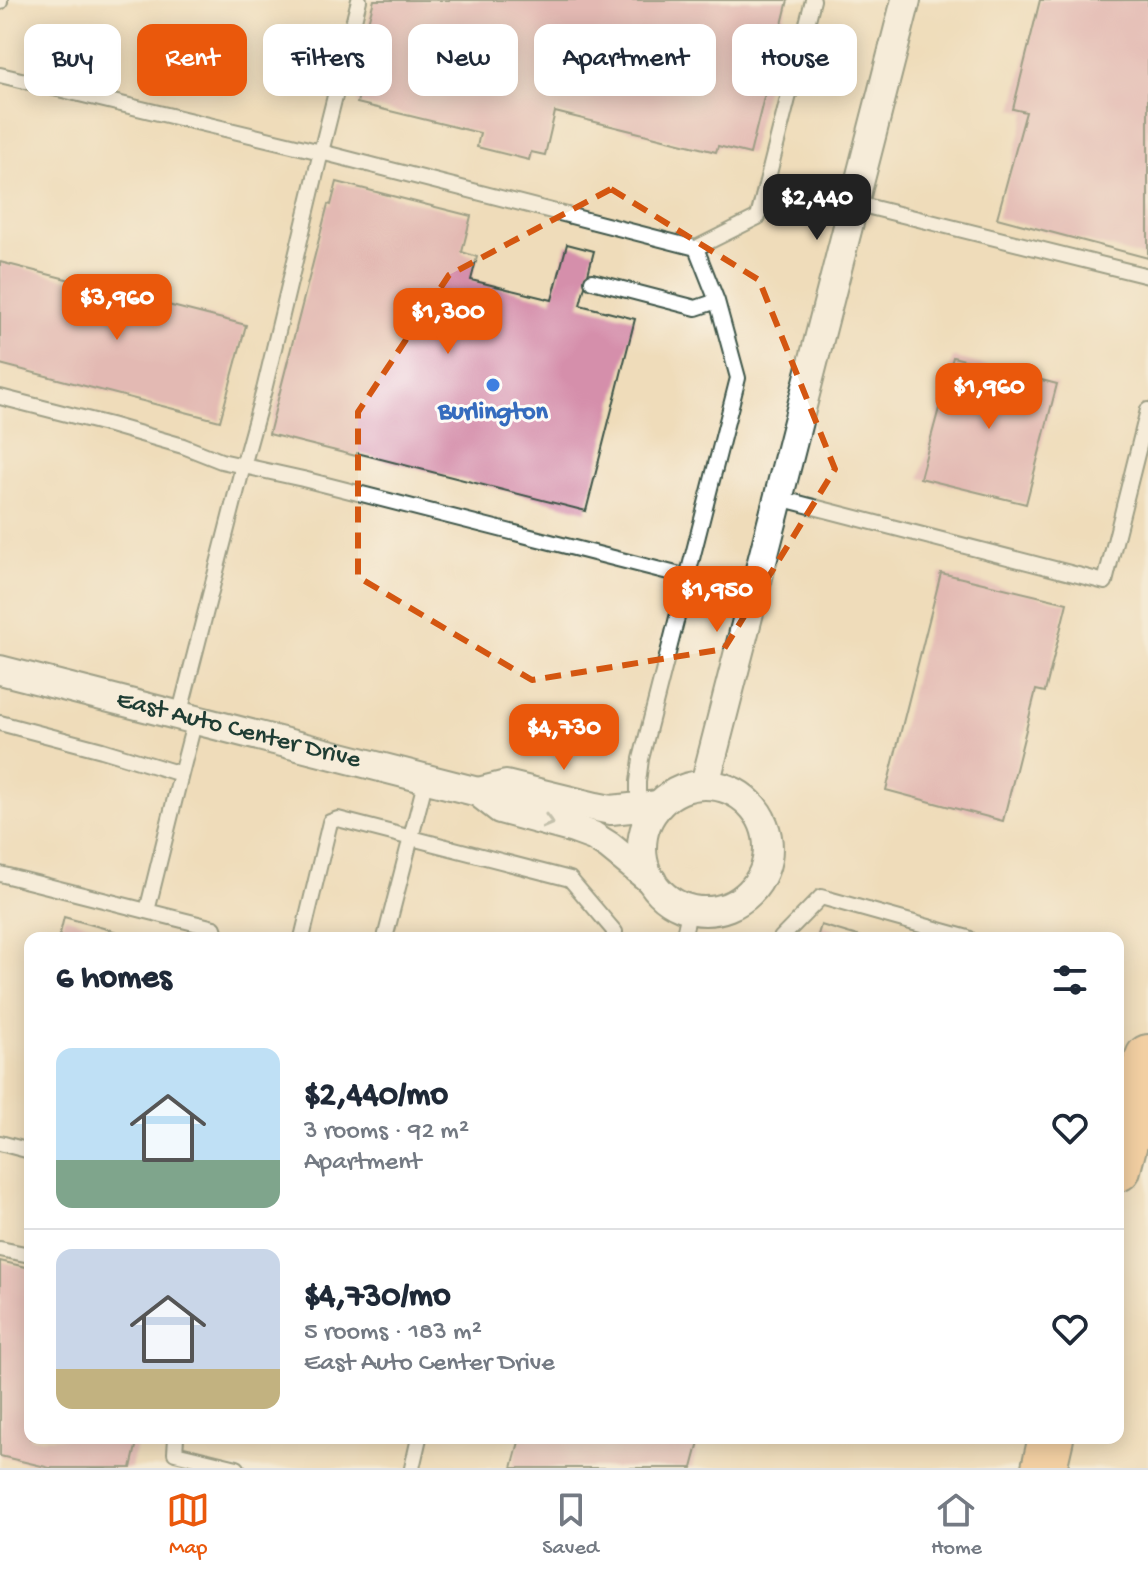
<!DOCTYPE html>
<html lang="en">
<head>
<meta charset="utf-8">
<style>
  :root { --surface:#fff; --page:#f6f6f7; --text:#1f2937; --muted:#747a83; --line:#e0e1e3; --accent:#ea580c }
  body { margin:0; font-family:"Gochi Hand",sans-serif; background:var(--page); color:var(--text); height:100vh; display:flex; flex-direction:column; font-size:30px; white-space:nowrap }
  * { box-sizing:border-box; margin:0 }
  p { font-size:26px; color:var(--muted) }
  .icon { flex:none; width:44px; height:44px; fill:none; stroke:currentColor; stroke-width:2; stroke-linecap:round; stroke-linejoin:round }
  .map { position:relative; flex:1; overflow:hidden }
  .sheet { position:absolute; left:24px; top:932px; width:1100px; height:512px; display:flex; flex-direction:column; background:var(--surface); border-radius:16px; box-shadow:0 4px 20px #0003 }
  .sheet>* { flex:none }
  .hud { position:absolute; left:24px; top:24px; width:1100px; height:72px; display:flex; gap:16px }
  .price { position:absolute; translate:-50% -68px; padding:0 18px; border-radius:16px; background:var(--accent); color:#fff; font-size:26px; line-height:52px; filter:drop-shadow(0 2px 4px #0008) }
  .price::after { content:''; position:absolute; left:50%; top:48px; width:24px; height:18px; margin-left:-12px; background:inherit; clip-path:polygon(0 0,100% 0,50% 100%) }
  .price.current { background:#222; color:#fff }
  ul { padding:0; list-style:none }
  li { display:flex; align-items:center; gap:24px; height:200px; padding:0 32px }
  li+li { border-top:2px solid var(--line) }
  li span { display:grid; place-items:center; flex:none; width:224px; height:160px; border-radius:16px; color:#555 }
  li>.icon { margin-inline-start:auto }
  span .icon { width:96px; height:96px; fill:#fffc; stroke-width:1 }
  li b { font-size:34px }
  h2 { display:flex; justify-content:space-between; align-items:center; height:96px; padding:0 32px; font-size:34px }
  .pill { padding:0 28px; border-radius:16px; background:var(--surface); box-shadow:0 4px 20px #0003; font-size:28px; line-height:72px }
  .pill.current { background:var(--accent); color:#fff }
  .dock { display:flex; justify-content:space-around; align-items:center; height:112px; border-top:2px solid var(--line); background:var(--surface); font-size:22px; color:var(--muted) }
  .dock a { display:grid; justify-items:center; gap:4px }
  .dock .current { color:var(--accent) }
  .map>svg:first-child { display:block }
</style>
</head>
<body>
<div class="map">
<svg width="1148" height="1468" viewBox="0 0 1148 1468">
  <rect width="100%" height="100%" fill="#fdfcf7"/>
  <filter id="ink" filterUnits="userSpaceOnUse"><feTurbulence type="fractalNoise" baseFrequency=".0125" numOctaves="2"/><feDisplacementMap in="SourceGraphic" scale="16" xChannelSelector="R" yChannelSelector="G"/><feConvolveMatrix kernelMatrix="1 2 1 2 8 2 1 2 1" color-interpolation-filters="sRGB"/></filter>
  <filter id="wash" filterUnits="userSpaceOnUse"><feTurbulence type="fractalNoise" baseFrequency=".006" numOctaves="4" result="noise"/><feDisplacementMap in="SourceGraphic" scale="32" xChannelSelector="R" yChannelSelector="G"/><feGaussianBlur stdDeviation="1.8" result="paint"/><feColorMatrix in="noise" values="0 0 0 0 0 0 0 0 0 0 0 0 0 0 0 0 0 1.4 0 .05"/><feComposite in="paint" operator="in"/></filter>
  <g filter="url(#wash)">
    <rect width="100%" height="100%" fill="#efdcba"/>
    <g id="blocks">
      <path fill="#d58fab" d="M374,0h414l-38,154 -32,-8 -2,6 -161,-40 -10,43 -14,-3 -2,8 -52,-13 3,-14 -123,-30 11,-44 -9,-2z
        M1040,0h108v258l-151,-40 29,-106 -13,-3z
        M337,182l134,34 -9,36 15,5 -6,23 81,20 15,-56 27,7 -14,54 55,14 -49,192 -229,-58 -1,3 -87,-22 59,-230 3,1z
        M0,262l246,63 -26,96 -220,-57z
        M953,357l104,27 -31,120 -106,-26z
        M941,573l126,30 -22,89 -9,-2 -33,131 -117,-31z
        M64,917l57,16 -2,5h-60z
        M821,925l40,12v1h-44z
        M0,1261l30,7v170h108l-7,30h-81l-50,-12z
        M520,1438h180l-8,30h-180z"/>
    </g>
  </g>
  <g filter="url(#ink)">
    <use href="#blocks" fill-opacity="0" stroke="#3e5548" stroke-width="2"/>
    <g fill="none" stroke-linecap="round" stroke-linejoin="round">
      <defs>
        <path id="lane" d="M0,2v-2
          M0,75l321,77 38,-152
          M854,203l294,73
          M696,248l62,-31 55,-217
          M592,281l104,27 21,-7
          M0,397l110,28 73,21 38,15 82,18 385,98
          M779,498l326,84 43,-172
          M179,716l64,-250 21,-76 57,-238 375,96 21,53 21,77 -97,381 -3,23v24
          M0,723l102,27 79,24 -34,137
          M181,774l14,-54
          M0,874l214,54 3,10
          M302,938l28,-116 8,-3 232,60 45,53 -2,6
          M385,938l41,-159
          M683,938l7,-29
          M781,938l40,-41 147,41
          M0,1143l30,8
          M0,1249l30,6
          M176,1438l-1,15 62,15
          M412,1468l7,-30"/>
        <g id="street">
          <path id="s1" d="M0,670l478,122 22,17 74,20 19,7 16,10 43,35"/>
          <path d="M705,784l201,-784"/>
          <circle cx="705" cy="848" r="63"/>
          <path d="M478,792l28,-7 90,22 15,3 48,-5"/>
        </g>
        <path id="highway" d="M1118,1169l30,-112
          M1044,1468l7,-30"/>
      </defs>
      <use href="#lane" stroke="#3e5548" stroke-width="18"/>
      <use href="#street" stroke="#3e5548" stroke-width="32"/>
      <use href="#highway" stroke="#3e5548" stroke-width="48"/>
      <use href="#lane" stroke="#fff" stroke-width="14"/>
      <use href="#street" stroke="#fff" stroke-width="28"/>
      <use href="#highway" stroke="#f6be86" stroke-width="44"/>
    </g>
    <defs><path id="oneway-chevron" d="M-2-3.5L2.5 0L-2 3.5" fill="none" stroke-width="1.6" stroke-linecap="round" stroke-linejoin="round" transform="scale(2)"/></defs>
    <use stroke="#8f9e9a" href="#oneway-chevron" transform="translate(548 822) rotate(15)"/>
  </g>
  <path d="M0 0H1148V1468H0ZM611,189l148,91 76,189 -111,180 -192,31 -174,-103v-165l91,-137z" fill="#efdcba" fill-opacity=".55" fill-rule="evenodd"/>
  <path fill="none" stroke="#d45610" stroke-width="6" stroke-dasharray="16 10" stroke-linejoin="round" d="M611,189l148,91 76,189 -111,180 -192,31 -174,-103v-165l91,-137z"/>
  <circle fill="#3f7fe0" stroke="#fdfcf7" stroke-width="3" cx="493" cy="385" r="8"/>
  <g text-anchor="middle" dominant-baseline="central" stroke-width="6" stroke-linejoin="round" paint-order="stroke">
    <g font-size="26" font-weight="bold" fill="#366cbe" stroke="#fdfcf7">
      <text x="493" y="413">Burlington</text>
    </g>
    <g font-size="26" fill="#1f3d34" stroke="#fdfcf7">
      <text stroke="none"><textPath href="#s1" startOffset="246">East Auto Center Drive</textPath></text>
    </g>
  </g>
</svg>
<b class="price current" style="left:817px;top:242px">$2,440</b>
<b class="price" style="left:117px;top:342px">$3,960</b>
<b class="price" style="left:448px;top:356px">$1,300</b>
<b class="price" style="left:989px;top:431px">$1,960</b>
<b class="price" style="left:717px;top:634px">$1,950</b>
<b class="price" style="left:564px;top:772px">$4,730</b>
<div class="hud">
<a class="pill">Buy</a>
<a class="pill current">Rent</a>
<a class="pill">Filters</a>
<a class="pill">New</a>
<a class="pill">Apartment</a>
<a class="pill">House</a>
</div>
<section class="sheet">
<h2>6 homes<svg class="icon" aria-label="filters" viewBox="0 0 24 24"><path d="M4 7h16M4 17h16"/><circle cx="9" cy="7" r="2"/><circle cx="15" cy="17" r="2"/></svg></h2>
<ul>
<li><span style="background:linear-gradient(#bfe0f5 70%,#7fa58c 0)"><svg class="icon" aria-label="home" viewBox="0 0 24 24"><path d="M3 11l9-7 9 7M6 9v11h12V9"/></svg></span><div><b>$2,440/mo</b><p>3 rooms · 92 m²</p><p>Apartment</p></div><svg class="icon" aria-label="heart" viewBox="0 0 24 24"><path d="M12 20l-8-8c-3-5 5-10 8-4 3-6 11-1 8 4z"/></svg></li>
<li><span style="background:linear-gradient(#c9d6e8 75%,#c2b280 0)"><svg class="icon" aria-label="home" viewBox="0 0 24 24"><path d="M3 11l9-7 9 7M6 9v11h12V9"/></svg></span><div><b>$4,730/mo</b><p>5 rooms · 183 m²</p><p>East Auto Center Drive</p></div><svg class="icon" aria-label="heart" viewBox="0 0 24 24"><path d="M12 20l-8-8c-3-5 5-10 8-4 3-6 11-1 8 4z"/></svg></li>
</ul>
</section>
</div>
<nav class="dock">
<a class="current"><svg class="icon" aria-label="map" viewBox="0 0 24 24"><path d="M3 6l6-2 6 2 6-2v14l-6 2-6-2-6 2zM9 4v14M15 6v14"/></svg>Map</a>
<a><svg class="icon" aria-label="saved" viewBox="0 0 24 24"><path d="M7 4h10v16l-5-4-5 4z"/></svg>Saved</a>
<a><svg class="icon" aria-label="home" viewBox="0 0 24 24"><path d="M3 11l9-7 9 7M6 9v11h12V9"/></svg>Home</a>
</nav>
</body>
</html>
